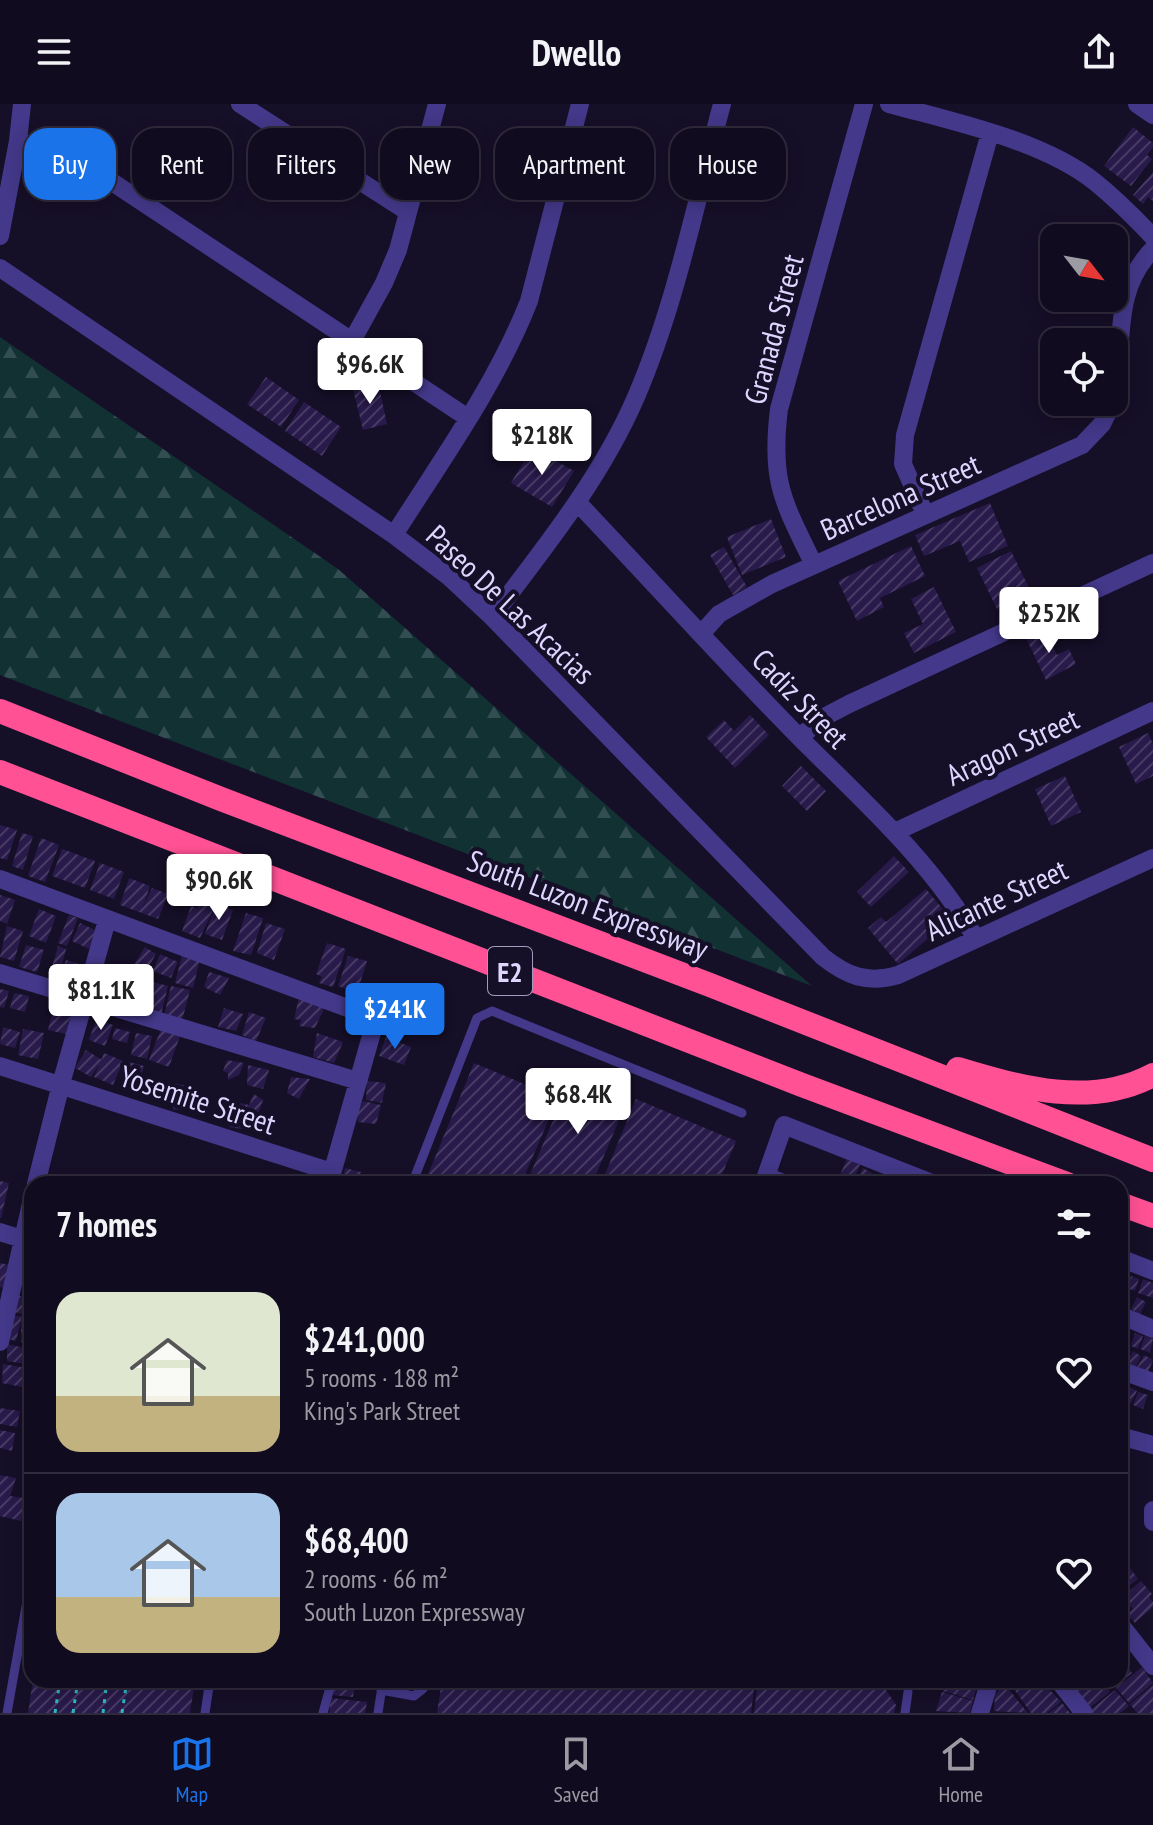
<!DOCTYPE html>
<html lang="en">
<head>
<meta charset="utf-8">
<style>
  :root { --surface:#100b1e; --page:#1e192b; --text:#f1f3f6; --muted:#9c9ba4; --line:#302b3c; --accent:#1a73e8 }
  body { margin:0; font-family:"PT Sans Narrow",sans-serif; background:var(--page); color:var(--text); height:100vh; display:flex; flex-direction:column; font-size:30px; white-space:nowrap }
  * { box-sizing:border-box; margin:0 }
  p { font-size:26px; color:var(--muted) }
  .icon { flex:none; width:44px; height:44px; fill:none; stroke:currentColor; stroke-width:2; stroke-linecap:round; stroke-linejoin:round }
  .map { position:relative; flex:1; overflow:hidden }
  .sheet { position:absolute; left:24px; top:1072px; width:1104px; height:512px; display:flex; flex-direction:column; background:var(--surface); border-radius:24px; box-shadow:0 4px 20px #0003,0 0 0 2px var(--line) }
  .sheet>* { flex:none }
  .hud { position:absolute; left:24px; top:24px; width:1106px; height:72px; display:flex; gap:16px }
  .needle { width:52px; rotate:121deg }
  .controls { position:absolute; left:1040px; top:120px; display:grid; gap:16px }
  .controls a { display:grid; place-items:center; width:88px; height:88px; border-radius:16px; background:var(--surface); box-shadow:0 4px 20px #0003,0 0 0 2px var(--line); font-size:40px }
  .price { position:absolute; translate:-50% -68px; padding:0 18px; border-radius:8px; background:#fff; color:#222; font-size:26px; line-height:52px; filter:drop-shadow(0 2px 4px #0008) }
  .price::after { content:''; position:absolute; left:50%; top:48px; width:24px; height:18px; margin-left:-12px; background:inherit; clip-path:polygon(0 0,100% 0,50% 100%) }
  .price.current { background:var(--accent); color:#fff }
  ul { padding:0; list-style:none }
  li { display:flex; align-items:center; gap:24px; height:200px; padding:0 32px }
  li+li { border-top:2px solid var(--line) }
  li span { display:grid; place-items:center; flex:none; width:224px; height:160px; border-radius:24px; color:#555 }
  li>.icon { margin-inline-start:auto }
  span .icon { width:96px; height:96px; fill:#fffc; stroke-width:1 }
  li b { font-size:34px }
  h2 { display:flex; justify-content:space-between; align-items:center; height:96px; padding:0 32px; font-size:34px }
  .tag { padding:0 28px; border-radius:24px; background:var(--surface); box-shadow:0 4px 20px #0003,0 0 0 2px var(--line); font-size:28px; line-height:72px }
  .tag.current { background:var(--accent); color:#fff }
  header { display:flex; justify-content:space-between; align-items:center; height:104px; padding:0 32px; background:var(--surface); font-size:36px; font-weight:600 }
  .tab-bar { display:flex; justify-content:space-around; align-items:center; height:112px; border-top:2px solid var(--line); background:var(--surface); font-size:22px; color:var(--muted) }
  .tab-bar a { display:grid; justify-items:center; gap:4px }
  .tab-bar .current { color:var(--accent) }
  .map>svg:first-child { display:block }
</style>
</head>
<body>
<header><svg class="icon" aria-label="menu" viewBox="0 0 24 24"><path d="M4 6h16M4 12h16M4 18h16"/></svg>Dwello<svg class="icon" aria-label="share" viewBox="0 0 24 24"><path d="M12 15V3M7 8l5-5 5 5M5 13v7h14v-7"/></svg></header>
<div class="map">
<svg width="1153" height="1609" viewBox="0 0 1153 1609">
  <defs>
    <pattern id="forest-firs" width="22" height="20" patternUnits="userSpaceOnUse" patternTransform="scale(2)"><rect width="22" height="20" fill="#113133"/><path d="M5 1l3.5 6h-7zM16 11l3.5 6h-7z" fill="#334e52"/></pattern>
    <pattern id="building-hatch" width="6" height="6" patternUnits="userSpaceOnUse" patternTransform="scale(2)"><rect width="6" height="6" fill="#281a4a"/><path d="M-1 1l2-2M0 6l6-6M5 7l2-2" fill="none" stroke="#473b65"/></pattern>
  </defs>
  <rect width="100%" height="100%" fill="#160f28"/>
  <path fill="url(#forest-firs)" d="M0,233l338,232 474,417 -812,-311z"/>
  <path fill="url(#building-hatch)" d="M1133,23l20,16v4l-6,8 5,4 -21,27 -27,-20z
    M1153,68v29l-5,-4 -5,7 -10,-9z
    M266,273l33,23 -18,27 -34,-23z
    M378,279l9,41 -24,6 -10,-41z
    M304,298l37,25 -19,29 -37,-25z
    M532,343l42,24 -22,36 -41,-24z
    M990,399l18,43 -39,16 -9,-21 -36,15 -9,-21z
    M771,415l15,38 -44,18 -15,-38z
    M911,442l14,30 -45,22 4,9 -27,14 -19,-40z
    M724,443l23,40 -14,8 -23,-40z
    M1011,447l20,41 -34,17 -20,-41z
    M934,483l22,45 -42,21 -10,-20 19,-9 -12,-25z
    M1044,525l13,26 12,-6 7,15 -30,16 -20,-42z
    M750,611l19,20 -34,33 -29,-31 18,-17 10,11z
    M1148,629l5,11v32l-17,8 -17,-37z
    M801,662l25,25 -19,20 -25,-25z
    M1065,672l16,36 -30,14 -16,-37z
    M0,721l17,5 -10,30 -7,-2z
    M22,729l11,3 -10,34 -11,-4z
    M41,734l18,7 -14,37 -17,-6z
    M62,745l33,12 -10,27 -33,-12z
    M894,752l15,16 -38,35 -14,-15z
    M100,759l24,9 -10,27 -24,-9z
    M129,774l21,8 -7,21 9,-19 16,6 -10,25 -38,-14z
    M926,785l25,30 -53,45 -30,-36 13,-11 5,5z
    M0,791l15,5 -8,24 -7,-3z
    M202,793l14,7 -16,34 -18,-7 9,-25 6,2z
    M216,800l17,6 -11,30 -17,-6z
    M39,805l17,7 -10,27 -17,-7z
    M246,809l17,5 -12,37 -18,-4z
    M69,811l9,3 -11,28 -9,-3z
    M80,819l17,8 -8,18 -17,-8z
    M266,819l19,6 -11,31 -17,-7z
    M7,822l16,5 -9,30 -14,-4z
    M327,839l19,6 -13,38 -14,-4 3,-6 -6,-3z
    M26,841l18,5 -7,22 -18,-5z
    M58,842l8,3 -8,31 -9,-2z
    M145,843l11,7 -11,19 -12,-7z
    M160,850l18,8 -7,16 -18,-7z
    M182,851l18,4 -7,29 -18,-5z
    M348,852l19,5 -10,32 -19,-7z
    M66,856l25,8 -6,18 -25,-8z
    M109,864l18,9 -7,16 -19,-9z
    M132,866l17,6 -10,29 -17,-5z
    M209,868l20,6 -9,17 -16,-8z
    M149,877l19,5 -7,29 -19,-4z
    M171,882l19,4 -8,31 -18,-5z
    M0,885l9,2 -5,17 -4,-1z
    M14,889l15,3 -4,16 -15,-4z
    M300,889l26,11 -11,24 -16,-2 2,-6 -7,-1z
    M54,901l18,4 -6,25 -18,-4z
    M224,904l19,6 -7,17 -18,-4z
    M249,908l17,6 -10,23 -14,-6z
    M96,915l17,6 -8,21 -16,-6z
    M3,923l17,5 -5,16 -15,-4z
    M115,924l15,4 -3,11 -15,-4z
    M23,925l21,4 -6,26 -20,-4z
    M161,925l19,7 -11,31 -20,-7z
    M136,929l16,3 -5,23 -16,-4z
    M317,929l26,9 -9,21 -21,-6z
    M386,933l25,10 -7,18 -25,-9z
    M86,946l16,10 -11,17 -16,-9z
    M104,949l19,8 -10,24 -19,-8z
    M227,956l17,3 -5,12 -11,5v-7l-5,-2z
    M129,958l15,4 -6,26 -15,-4z
    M474,959l84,35 -37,86h-97z
    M248,961l21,5 -6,19 -16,-4z
    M572,972l56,23 -36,85h-66z
    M291,973l19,2 -11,20 -12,-6z
    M367,977l19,2 -4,20 -16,-3z
    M175,979l20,6 -6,20 -16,1z
    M254,990l9,6 -11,31 -23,-4 2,-8h5l4,-16 9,2z
    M636,995l100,42 -18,43h-117z
    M363,997l18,4 -5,19 -18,-2 -1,-8z
    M847,1055l13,6 -8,18 -13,-6z
    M345,1064l16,4 -4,8 9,4h-24z
    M863,1064l9,5 -5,11 -11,-2z
    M0,1077l9,2 -8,35h-1z
    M0,1159l10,2 -6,23 -4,-1z
    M1131,1172l8,3 -4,12 -8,-3z
    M1143,1175l10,4v15l-15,-5z
    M16,1191l16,4v17l-19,-4z
    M1137,1193l9,5 -6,12 -9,-5z
    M11,1212h11l-6,25 -10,-2z
    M21,1216l11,1 -1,21h-10z
    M1135,1229l8,3 -5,13 -7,-3z
    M1145,1232l8,3 -3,14 -10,-4z
    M7,1240l22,5 -3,15 -19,-3z
    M1122,1243l9,5 -8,13 -3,-1z
    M1133,1247l8,5 -6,13 -9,-5z
    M1144,1251l9,5 -6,15 -11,-6z
    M3,1260l24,4 -5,19 -20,-4z
    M1128,1282l9,5 -6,12 -10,-4z
    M1138,1288l10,3 -5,14 -10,-4z
    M0,1304l20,3 -3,16 -17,-3z
    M0,1326l15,3 -3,18 -12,-3z
    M0,1371l16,3 -6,18 15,2 -4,23 -21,-5z
    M1120,1450l18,25 -18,14z
    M1141,1477l11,13 -3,3 4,5v5l-18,16 -8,-9 6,-5 -10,-12z
    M1120,1553l12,16 -19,15 -6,-8h13z
    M1142,1563l11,16 -24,20 -13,-15z
    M33,1576h162l-5,33h-162z
    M334,1576h22l-3,17 -21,-2z
    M442,1576h313l-4,33h-314z
    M758,1576h86l-1,2 41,5 12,18 -2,8h-140z
    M946,1576h33l-6,20 -30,-9z
    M1017,1576h24l20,22 -14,11h-16l-20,-28z
    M1064,1576h37l9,12 -23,18z
    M1005,1581l23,28 -34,-2 1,-17z
    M1153,1581v28h-16l-7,-9z
    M1115,1586l14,16 -9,7h-29l-2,-2z
    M942,1588l31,9 -3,12 -34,-2z
    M331,1594l36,4 -2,11h-36z
    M1062,1599l8,10h-21z"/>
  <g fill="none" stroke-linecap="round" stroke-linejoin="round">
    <path stroke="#2ab9bf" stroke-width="3" stroke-dasharray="4 6" stroke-linecap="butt" d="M55,1609l5,-33
      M73,1609l5,-33
      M103,1609l4,-33
      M122,1609l5,-33"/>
    <path stroke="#433889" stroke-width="9" d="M412,1080l65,-166 15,-7 250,102
      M381,1586l33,6 9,-7 2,-9
      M7,1609l25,-140
      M205,1609l5,-33
      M323,1609l9,-33
      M378,1609l5,-33
      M905,1609l3,-21"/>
    <path stroke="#433889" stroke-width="18" d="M240,0l168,108
      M889,0c65,18 153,36 206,78 21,17 40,36 58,55
      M1137,0l16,11
      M18,37l49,14 21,11 380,252
      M0,132l18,-95 4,-37
      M0,164l394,267 54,41 44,41 331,340c24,19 44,27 75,18l255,-117
      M352,237l32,-58 14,-33 39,-146
      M1114,294c11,-55 -3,-106 39,-149
      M578,399c74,78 146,158 222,235 63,63 131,123 176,201
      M925,410l-22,-50 2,-29 85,-302
      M394,431c48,-76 102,-150 135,-234l51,-197
      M814,461c-31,-64 -44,-83 -35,-156l85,-305
      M492,513c53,-70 109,-139 144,-220 40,-93 60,-196 86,-293
      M701,530l18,-20 53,-30 310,-139 20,-21 11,-22
      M799,633l29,-22 21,-11 304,-141
      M895,728l258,-121
      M0,775l369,137 4,13 -44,155
      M0,869l358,108
      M0,962l332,106
      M36,1080l25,-100 46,-164
      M786,1080l-20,-8 18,-51 150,59
      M0,1128l32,10
      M1120,1154l33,13
      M1120,1211l33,14
      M0,1238l32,-143
      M1120,1266l33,12
      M1120,1332l33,9
      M1153,1406v12
      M1120,1520l33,42
      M1058,1576l26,33
      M980,1609l10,-33"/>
    <path stroke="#ff5194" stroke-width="24" d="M0,607l221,88 489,186 443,175
      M0,668l802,313 265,99
      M958,965c63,19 133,39 195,6
      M1120,1100l33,12"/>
  </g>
  <g text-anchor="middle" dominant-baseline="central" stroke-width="8" stroke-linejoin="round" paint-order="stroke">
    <rect fill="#160f28" stroke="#a39abe" stroke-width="2" x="488" y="843" width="44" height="48" rx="6"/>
    <g font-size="28" font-weight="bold" fill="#dfd6ff">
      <text x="510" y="867">E2</text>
    </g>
    <g font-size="30" fill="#dfd6ff" stroke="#160f28">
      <text transform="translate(773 225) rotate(-75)">Granada Street</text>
      <text transform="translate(900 392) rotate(-24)">Barcelona Street</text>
      <text transform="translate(511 500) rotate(43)">Paseo De Las Acacias</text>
      <text transform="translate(801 594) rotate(46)">Cadiz Street</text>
      <text transform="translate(1012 642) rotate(-25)">Aragon Street</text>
      <text transform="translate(996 795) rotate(-25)">Alicante Street</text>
      <text transform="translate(588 800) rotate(21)">South Luzon Expressway</text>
      <text transform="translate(198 995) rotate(18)">Yosemite Street</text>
    </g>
  </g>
</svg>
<div class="controls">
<a><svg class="needle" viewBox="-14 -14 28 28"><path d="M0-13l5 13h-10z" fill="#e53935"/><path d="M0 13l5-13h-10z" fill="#9c9ba4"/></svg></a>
<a><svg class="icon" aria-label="locate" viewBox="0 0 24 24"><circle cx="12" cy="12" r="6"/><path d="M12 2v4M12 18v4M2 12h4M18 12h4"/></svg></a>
</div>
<b class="price" style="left:370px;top:302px">$96.6K</b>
<b class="price" style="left:542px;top:373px">$218K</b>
<b class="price" style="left:1049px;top:551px">$252K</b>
<b class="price" style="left:219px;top:818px">$90.6K</b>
<b class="price" style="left:101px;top:928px">$81.1K</b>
<b class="price current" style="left:395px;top:947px">$241K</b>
<b class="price" style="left:578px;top:1032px">$68.4K</b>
<div class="hud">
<a class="tag current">Buy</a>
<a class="tag">Rent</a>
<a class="tag">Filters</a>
<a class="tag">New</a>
<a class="tag">Apartment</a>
<a class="tag">House</a>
</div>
<section class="sheet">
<h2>7 homes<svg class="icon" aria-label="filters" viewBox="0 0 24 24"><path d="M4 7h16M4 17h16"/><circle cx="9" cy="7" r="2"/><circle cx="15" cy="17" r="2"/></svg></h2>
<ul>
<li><span style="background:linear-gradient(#dfe7d0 65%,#c2b280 0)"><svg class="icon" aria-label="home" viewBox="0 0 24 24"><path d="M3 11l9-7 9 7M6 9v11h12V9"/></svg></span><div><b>$241,000</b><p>5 rooms · 188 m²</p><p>King's Park Street</p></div><svg class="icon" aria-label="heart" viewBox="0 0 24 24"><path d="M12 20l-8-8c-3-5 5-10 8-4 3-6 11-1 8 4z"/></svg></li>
<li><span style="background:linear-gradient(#a9c7e8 65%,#c2b280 0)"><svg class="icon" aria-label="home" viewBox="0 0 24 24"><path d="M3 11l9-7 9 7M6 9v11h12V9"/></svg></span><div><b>$68,400</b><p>2 rooms · 66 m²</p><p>South Luzon Expressway</p></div><svg class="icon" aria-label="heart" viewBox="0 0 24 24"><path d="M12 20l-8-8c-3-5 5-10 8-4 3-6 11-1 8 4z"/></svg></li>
</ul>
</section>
</div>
<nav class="tab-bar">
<a class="current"><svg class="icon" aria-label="map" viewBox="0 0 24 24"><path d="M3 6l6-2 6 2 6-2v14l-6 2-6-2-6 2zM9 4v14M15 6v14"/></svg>Map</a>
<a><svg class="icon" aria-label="saved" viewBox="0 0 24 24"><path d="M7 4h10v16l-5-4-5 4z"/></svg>Saved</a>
<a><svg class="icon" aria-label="home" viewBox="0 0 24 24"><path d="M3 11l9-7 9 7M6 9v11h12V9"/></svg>Home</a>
</nav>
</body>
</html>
